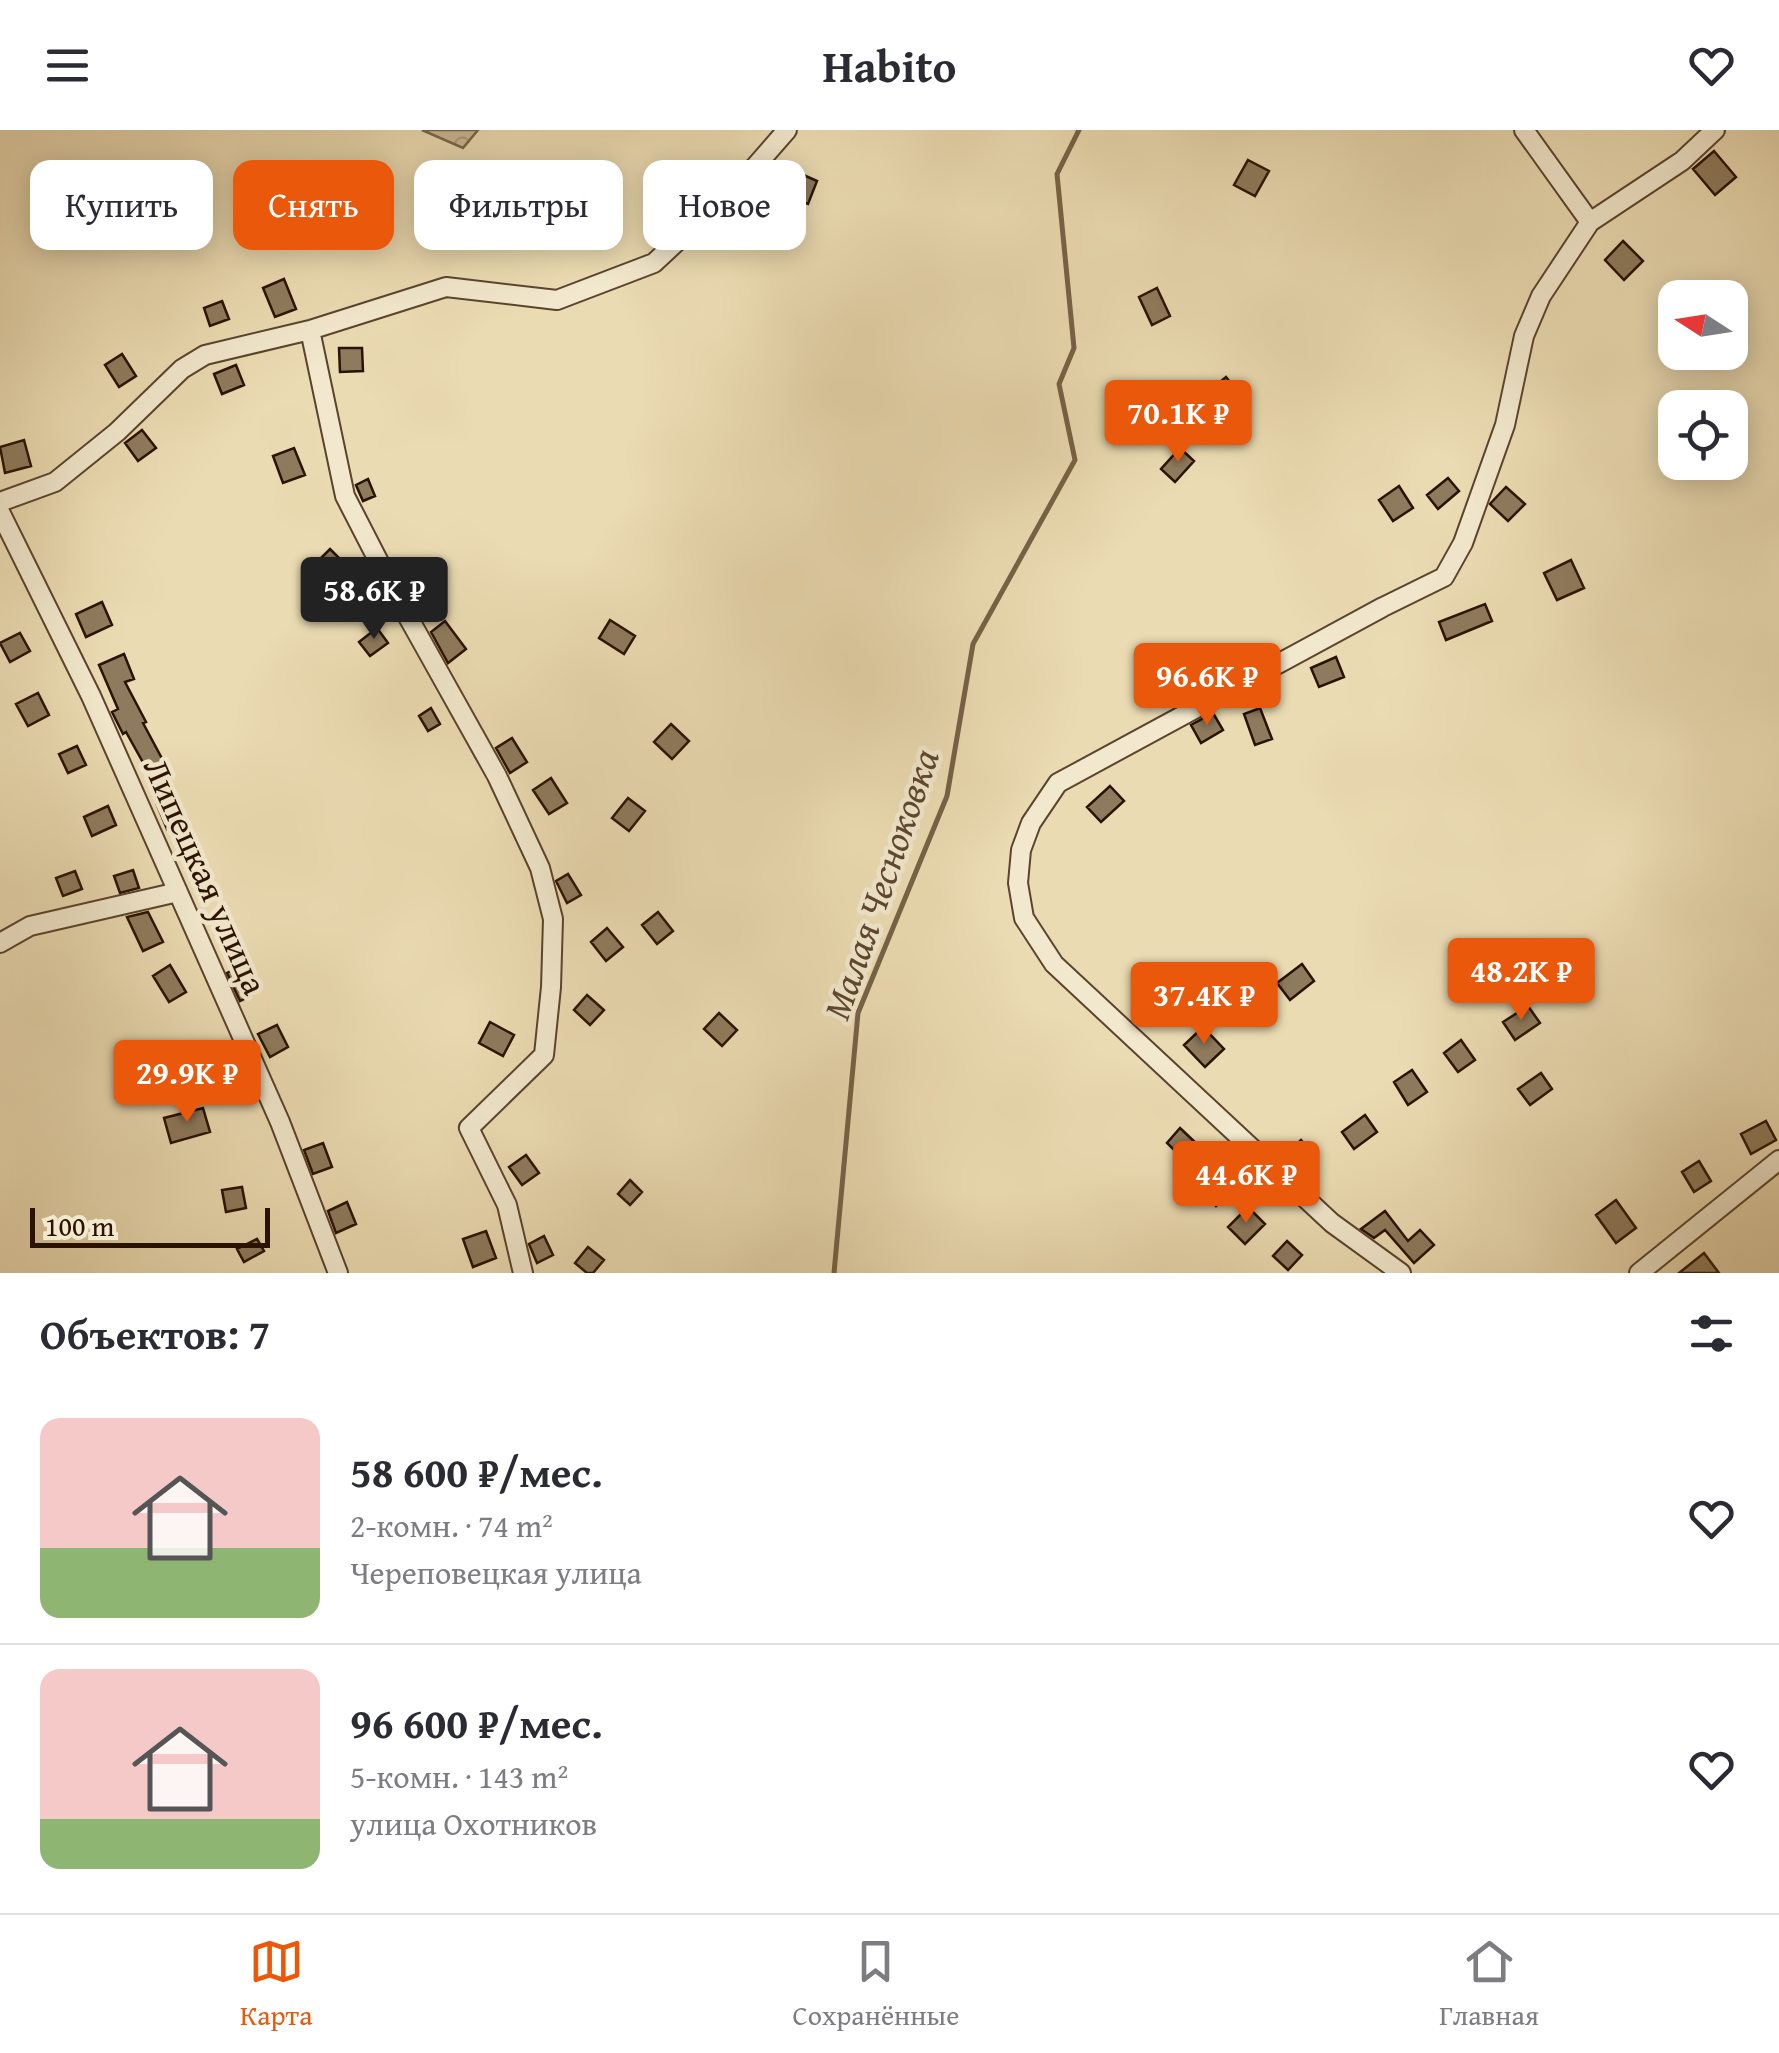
<!DOCTYPE html>
<html lang="ru">
<head>
<meta charset="utf-8">
<style>
  :root { --surface:#fff; --page:#f2f2f3; --text:#2b2b33; --muted:#7c7c81; --line:#e1e1e2; --accent:#ea580c }
  body { margin:0; font-family:"Gentium Book Plus",serif; background:var(--page); color:var(--text); height:100vh; display:flex; flex-direction:column; font-size:38px; white-space:nowrap }
  * { box-sizing:border-box; margin:0 }
  p { font-size:32px; color:var(--muted) }
  .icon { flex:none; width:55px; height:55px; fill:none; stroke:currentColor; stroke-width:2; stroke-linecap:round; stroke-linejoin:round }
  .map { position:relative; height:1143px; overflow:hidden }
  .drawer { display:flex; flex-direction:column; background:var(--surface); flex:1 }
  .drawer>* { flex:none }
  .hud { position:absolute; left:30px; top:30px; width:1000px; height:90px; display:flex; gap:20px }
  .needle { width:65px; rotate:282deg }
  .controls { position:absolute; left:1658px; top:150px; display:grid; gap:20px }
  .controls a { display:grid; place-items:center; width:90px; height:90px; border-radius:20px; background:var(--surface); box-shadow:0 5px 25px #0003; font-size:50px }
  .scale { position:absolute; left:30px; bottom:25px; width:240px; box-sizing:border-box; padding-left:10px; border:5px solid #2a1201; border-top:0; font-size:28px; line-height:35px; white-space:nowrap; color:#2a1201; -webkit-text-stroke:8px #f2e8cd; paint-order:stroke }
  .price { position:absolute; translate:-50% -85px; padding:0 22px; border-radius:10px; background:var(--accent); color:#fff; font-size:32px; line-height:65px; filter:drop-shadow(0 2px 5px #0008) }
  .price::after { content:''; position:absolute; left:50%; top:60px; width:30px; height:22px; margin-left:-15px; background:inherit; clip-path:polygon(0 0,100% 0,50% 100%) }
  .price.current { background:#222; color:#fff }
  ul { padding:0; list-style:none }
  li { display:flex; align-items:center; gap:30px; height:250px; padding:0 40px }
  li+li { border-top:2px solid var(--line) }
  li span { display:grid; place-items:center; flex:none; width:280px; height:200px; border-radius:20px; color:#555 }
  li>.icon { margin-inline-start:auto }
  span .icon { width:120px; height:120px; fill:#fffc; stroke-width:1 }
  li b { font-size:42px }
  h2 { display:flex; justify-content:space-between; align-items:center; height:120px; padding:0 40px; font-size:42px }
  .tag { padding:0 35px; border-radius:20px; background:var(--surface); box-shadow:0 5px 25px #0003; font-size:35px; line-height:90px }
  .tag.current { background:var(--accent); color:#fff }
  header { display:flex; justify-content:space-between; align-items:center; height:130px; padding:0 40px; background:var(--surface); font-size:45px; font-weight:800 }
  .menu { display:flex; justify-content:space-around; align-items:center; height:140px; border-top:2px solid var(--line); background:var(--surface); font-size:28px; color:var(--muted) }
  .menu a { display:grid; justify-items:center; gap:5px }
  .menu .current { color:var(--accent) }
  .map>svg:first-child { display:block }
</style>
</head>
<body>
<header><svg class="icon" aria-label="menu" viewBox="0 0 24 24"><path d="M4 6h16M4 12h16M4 18h16"/></svg>Habito<svg class="icon" aria-label="heart" viewBox="0 0 24 24"><path d="M12 20l-8-8c-3-5 5-10 8-4 3-6 11-1 8 4z"/></svg></header>
<div class="map">
<svg width="1779" height="1143" viewBox="0 0 1779 1143">
  <defs>
    <pattern id="forest-crowns" width="20" height="18" patternUnits="userSpaceOnUse" patternTransform="scale(2.5)"><rect width="20" height="18" fill="#cab994"/><path d="M2 6a3 3 0 1 1 6 0M12 15a3 3 0 1 1 6 0" fill="none" stroke="#ae9e7e"/></pattern>
  </defs>
  <rect width="100%" height="100%" fill="#ebdbb2"/>
  <filter id="stains"><feTurbulence type="fractalNoise" baseFrequency=".002" numOctaves="4"/><feColorMatrix values="0 0 0 0 .2 0 0 0 0 .09 0 0 0 0 .02 0 0 0 .5 -.17"/></filter>
  <radialGradient id="worn" r=".72"><stop offset=".6" stop-color="#630" stop-opacity="0"/><stop offset="1" stop-color="#630" stop-opacity=".3"/></radialGradient>
  <path fill="url(#forest-crowns)" stroke="#7a664a" stroke-width="2.5" d="M422,0h56l-15,18z"/>
  <g fill="none" stroke-linecap="round" stroke-linejoin="round">
    <path stroke="#766247" stroke-width="5" d="M834,1143l24,-260 89,-217 26,-152 102,-184 -16,-76 15,-36 -17,-174 22,-44"/>
  </g>
  <path fill="#8e7b5d" stroke="#2a1201" stroke-width="2.5" d="M1714,21l22,26 -21,18 -22,-26z
    M1248,30l21,11 -14,25 -21,-11z
    M799,43l18,8 -9,23 -19,-7z
    M1623,111l20,20 -19,19 -19,-20z
    M284,149l12,30 -21,8 -12,-29z
    M1157,158l13,28 -18,9 -13,-28z
    M222,171l7,18 -19,7 -6,-18z
    M339,218h23l1,23 -23,1z
    M122,224l14,22 -17,11 -14,-22z
    M236,235l8,20 -22,9 -8,-20z
    M1226,247l16,20 -18,15 -17,-19z
    M142,300l14,18 -18,13 -13,-18z
    M24,310l7,26 -26,7 -5,-26z
    M294,318l11,27 -22,8 -10,-27z
    M1180,318l14,13 -19,21 -14,-13z
    M1448,348l11,13 -21,18 -11,-14z
    M368,349l7,17 -12,5 -7,-16z
    M1399,356l14,22 -20,13 -14,-21z
    M1506,357l19,17 -17,17 -18,-17z
    M330,419l14,14 -17,16 -13,-14z
    M1571,430l13,28 -27,12 -13,-27z
    M434,441l11,17 -17,12 -12,-18z
    M102,472l10,23 -26,12 -10,-23z
    M1485,474l7,17 -46,19 -7,-18z
    M610,490l25,16 -11,18 -25,-16z
    M445,491l21,28 -18,14 -17,-31z
    M377,498l11,15 -18,13 -11,-14z
    M20,503l10,18 -20,11 -10,-19z
    M124,524l10,25 -9,3 21,40 -3,1 23,43 -16,9 -24,-43 -3,2 -11,-22 6,-3 -19,-44z
    M1336,527l8,20 -25,10 -8,-19z
    M38,563l11,22 -21,11 -12,-22z
    M431,578l9,16 -12,7 -9,-15z
    M1260,578l12,31 -17,6 -11,-31z
    M1213,583l10,17 -22,13 -10,-18z
    M671,594l18,17 -17,18 -18,-17z
    M512,608l15,24 -17,11 -14,-25z
    M77,616l9,19 -18,8 -9,-19z
    M551,648l16,25 -18,11 -16,-24z
    M1110,656l14,15 -23,21 -14,-15z
    M175,667l11,24 -19,8 -10,-24z
    M628,668l17,13 -16,20 -17,-13z
    M108,676l8,19 -24,11 -8,-19z
    M133,740l6,18 -19,5 -6,-17z
    M75,741l7,18 -19,7 -7,-18z
    M568,744l13,21 -14,8 -11,-22z
    M148,782l15,30 -20,9 -16,-34z
    M658,782l15,19 -16,13 -15,-19z
    M607,798l16,19 -17,14 -15,-19z
    M1302,834l12,17 -24,19 -13,-17z
    M170,835l16,27 -17,10 -16,-26z
    M243,835l13,28 -16,8 -13,-28z
    M587,865l17,15 -14,15 -16,-15z
    M1528,876l12,17 -25,17 -12,-18z
    M719,883l18,17 -15,16 -18,-17z
    M490,892l24,13 -11,21 -24,-13z
    M277,895l11,22 -18,10 -12,-23z
    M1203,897l21,22 -19,18 -21,-22z
    M1461,910l14,20 -17,12 -14,-19z
    M204,922l18,26 -21,14 -17,-27z
    M1412,940l15,22 -19,13 -14,-23z
    M1541,943l11,16 -22,16 -12,-16z
    M203,978l7,24 -39,11 -7,-25z
    M1365,985l12,17 -23,17 -12,-17z
    M1766,991l10,19 -25,14 -10,-20z
    M1180,998l18,17 -14,15 -17,-17z
    M1301,1010l14,16 -14,12 -14,-15z
    M323,1013l9,24 -19,7 -9,-24z
    M526,1025l13,18 -17,12 -13,-18z
    M1699,1031l12,20 -17,11 -12,-20z
    M1217,1046l15,17 -16,13 -15,-17z
    M630,1050l12,12 -12,13 -12,-11z
    M242,1057l4,21 -20,4 -4,-22z
    M1616,1070l20,28 -20,15 -20,-28z
    M347,1072l9,22 -20,9 -8,-22z
    M1248,1077l17,17 -20,20 -17,-17z
    M1385,1081l23,30 12,-11 14,15 -20,18 -29,-33 -11,8 -13,-9z
    M486,1101l10,27 -23,9 -10,-28z
    M544,1106l9,19 -16,8 -8,-19z
    M257,1109l7,12 -20,11 -7,-13z
    M1287,1111l15,14 -14,15 -15,-14z
    M588,1117l16,13 -11,13h-6l-12,-10z
    M1704,1123l15,20h-40z"/>
  <g fill="none" stroke-linecap="round" stroke-linejoin="round">
    <defs>
      <path id="minor" d="M1524,0l66,92
        M310,200l136,-43 111,13 97,-37 92,-86 41,-47
        M0,372l55,-20 62,-50 65,-63 23,-14 105,-25 35,166 53,103 99,177 43,92 13,51 -2,68 -7,68 -75,73 38,77 16,68
        M0,382l91,184 189,426 58,151
        M0,813l30,-17 148,-34
        M1401,1143l-69,-50 -278,-259 -30,-46 -6,-35 3,-33 10,-27 27,-40 325,-176 61,-30 19,-34 42,-118 19,-89 17,-40 49,-74 92,-61 33,-31
        M1639,1143l140,-113"/>
    </defs>
    <use href="#minor" stroke="#5a442d" stroke-width="22"/>
    <use href="#minor" stroke="#f2e8cd" stroke-width="18"/>
  </g>
  <g text-anchor="middle" dominant-baseline="central" stroke-width="9" stroke-linejoin="round" paint-order="stroke">
    <g font-size="35" fill="#2a1201" stroke="#f2e8cd">
      <text transform="translate(206 746) rotate(66)">Липецкая улица</text>
    </g>
    <g font-size="38" font-style="italic" fill="#5d4730" stroke="#f2e8cd">
      <text transform="translate(880 754) rotate(-71)">Малая Чесноковка</text>
    </g>
  </g>
  <rect width="100%" height="100%" filter="url(#stains)"/>
  <rect width="100%" height="100%" fill="url(#worn)"/>
</svg>
<div class="controls">
<a><svg class="needle" viewBox="-14 -14 28 28"><path d="M0-13l5 13h-10z" fill="#e53935"/><path d="M0 13l5-13h-10z" fill="#7c7c81"/></svg></a>
<a><svg class="icon" aria-label="locate" viewBox="0 0 24 24"><circle cx="12" cy="12" r="6"/><path d="M12 2v4M12 18v4M2 12h4M18 12h4"/></svg></a>
</div>
<div class="scale">100 m</div>
<b class="price" style="left:1178px;top:335px">70.1K ₽</b>
<b class="price current" style="left:374px;top:512px">58.6K ₽</b>
<b class="price" style="left:1207px;top:598px">96.6K ₽</b>
<b class="price" style="left:1521px;top:893px">48.2K ₽</b>
<b class="price" style="left:1204px;top:917px">37.4K ₽</b>
<b class="price" style="left:187px;top:995px">29.9K ₽</b>
<b class="price" style="left:1246px;top:1096px">44.6K ₽</b>
<div class="hud">
<a class="tag">Купить</a>
<a class="tag current">Снять</a>
<a class="tag">Фильтры</a>
<a class="tag">Новое</a>
</div>
</div>
<section class="drawer">
<h2>Объектов: 7<svg class="icon" aria-label="filters" viewBox="0 0 24 24"><path d="M4 7h16M4 17h16"/><circle cx="9" cy="7" r="2"/><circle cx="15" cy="17" r="2"/></svg></h2>
<ul>
<li><span style="background:linear-gradient(#f6c9c9 65%,#8fb573 0)"><svg class="icon" aria-label="home" viewBox="0 0 24 24"><path d="M3 11l9-7 9 7M6 9v11h12V9"/></svg></span><div><b>58 600 ₽/мес.</b><p>2-комн. · 74 m²</p><p>Череповецкая улица</p></div><svg class="icon" aria-label="heart" viewBox="0 0 24 24"><path d="M12 20l-8-8c-3-5 5-10 8-4 3-6 11-1 8 4z"/></svg></li>
<li><span style="background:linear-gradient(#f6c9c9 75%,#8fb573 0)"><svg class="icon" aria-label="home" viewBox="0 0 24 24"><path d="M3 11l9-7 9 7M6 9v11h12V9"/></svg></span><div><b>96 600 ₽/мес.</b><p>5-комн. · 143 m²</p><p>улица Охотников</p></div><svg class="icon" aria-label="heart" viewBox="0 0 24 24"><path d="M12 20l-8-8c-3-5 5-10 8-4 3-6 11-1 8 4z"/></svg></li>
</ul>
</section>
<nav class="menu">
<a class="current"><svg class="icon" aria-label="map" viewBox="0 0 24 24"><path d="M3 6l6-2 6 2 6-2v14l-6 2-6-2-6 2zM9 4v14M15 6v14"/></svg>Карта</a>
<a><svg class="icon" aria-label="saved" viewBox="0 0 24 24"><path d="M7 4h10v16l-5-4-5 4z"/></svg>Сохранённые</a>
<a><svg class="icon" aria-label="home" viewBox="0 0 24 24"><path d="M3 11l9-7 9 7M6 9v11h12V9"/></svg>Главная</a>
</nav>
</body>
</html>
